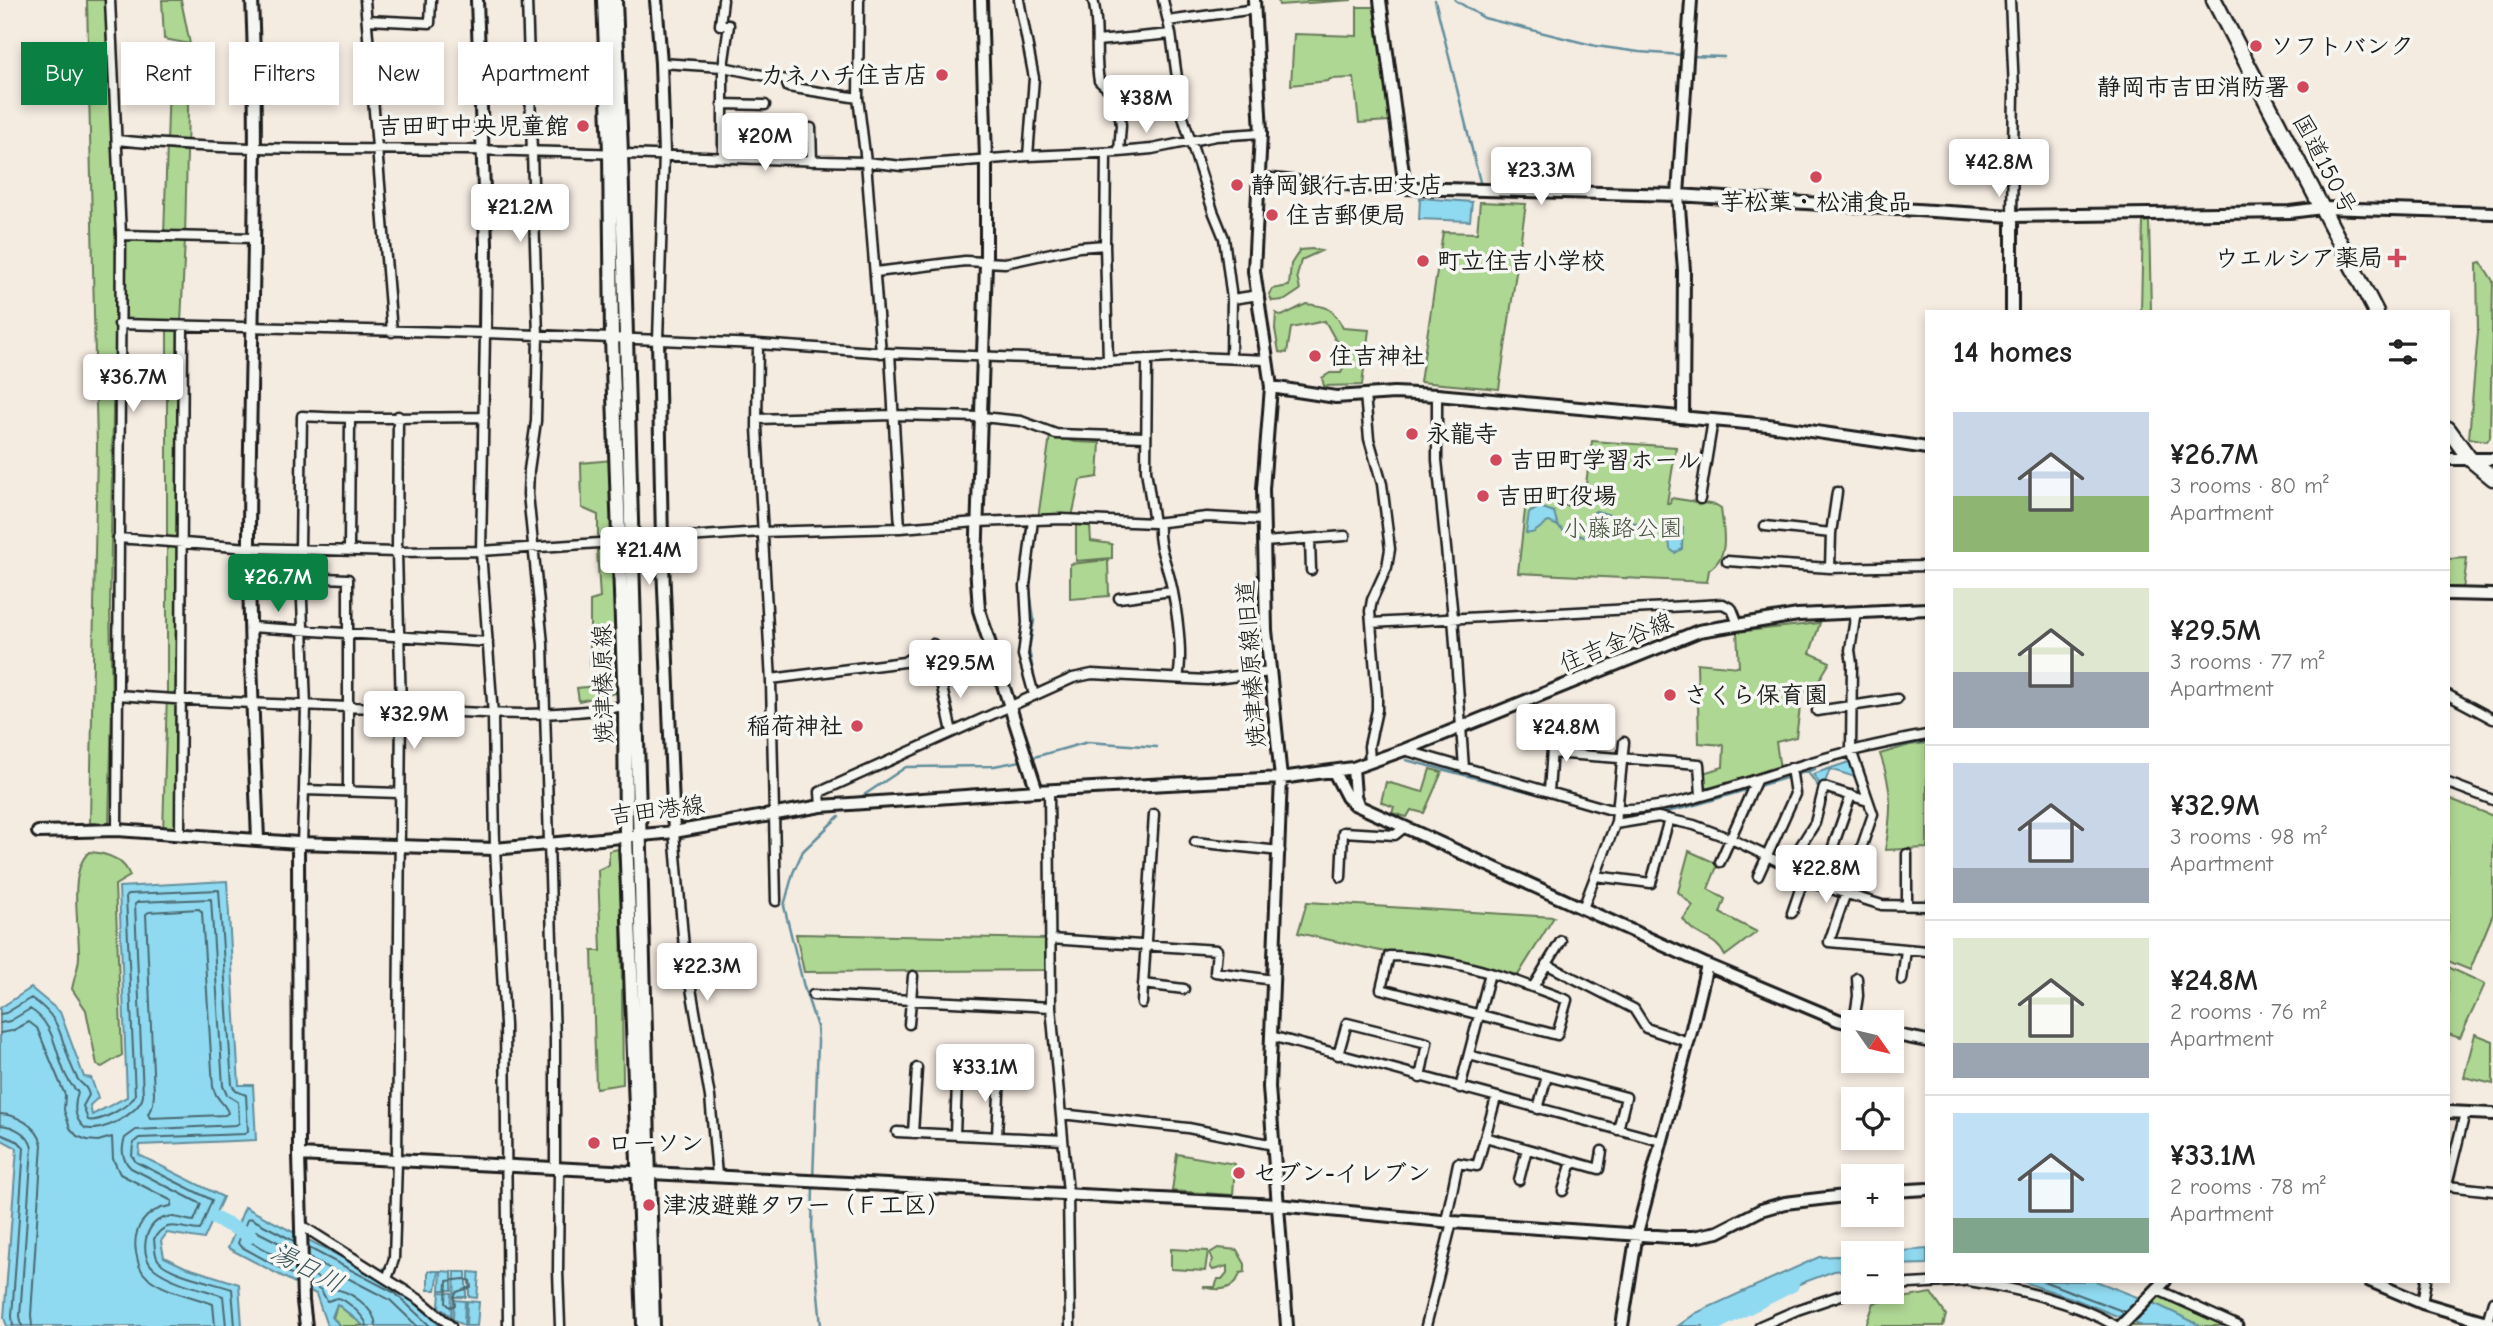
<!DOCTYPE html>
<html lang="en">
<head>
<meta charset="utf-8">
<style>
  :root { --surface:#fff; --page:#f6f6f6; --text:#222; --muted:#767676; --line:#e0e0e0; --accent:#0b8043 }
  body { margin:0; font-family:"Comic Neue","Klee One",sans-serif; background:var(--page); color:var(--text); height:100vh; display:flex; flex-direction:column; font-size:26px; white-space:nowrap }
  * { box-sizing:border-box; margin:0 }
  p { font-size:23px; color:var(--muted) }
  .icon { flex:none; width:38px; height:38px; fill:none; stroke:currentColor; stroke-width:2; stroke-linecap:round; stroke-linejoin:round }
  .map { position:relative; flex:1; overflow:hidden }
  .side { position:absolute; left:1925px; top:310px; width:525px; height:973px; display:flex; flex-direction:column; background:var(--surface); border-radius:0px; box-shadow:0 4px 10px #0003 }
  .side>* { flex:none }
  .hud { position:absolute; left:21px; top:42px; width:665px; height:63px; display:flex; gap:14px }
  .needle { width:46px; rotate:124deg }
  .controls { position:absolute; left:1841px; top:1010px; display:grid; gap:14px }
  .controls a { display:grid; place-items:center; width:63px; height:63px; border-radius:0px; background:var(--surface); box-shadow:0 4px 10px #0003; font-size:35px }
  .price { position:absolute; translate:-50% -60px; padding:0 16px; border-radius:7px; background:#fff; color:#222; font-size:23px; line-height:46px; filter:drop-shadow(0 2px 4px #0008) }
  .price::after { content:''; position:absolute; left:50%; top:42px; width:21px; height:16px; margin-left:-10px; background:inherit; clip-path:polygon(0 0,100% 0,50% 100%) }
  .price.selected { background:var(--accent); color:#fff }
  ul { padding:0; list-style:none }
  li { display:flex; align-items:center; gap:21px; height:175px; padding:0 28px }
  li+li { border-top:2px solid var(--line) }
  li span { display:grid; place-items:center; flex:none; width:196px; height:140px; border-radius:0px; color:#555 }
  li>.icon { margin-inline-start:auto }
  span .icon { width:84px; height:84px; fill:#fffc; stroke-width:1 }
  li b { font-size:30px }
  h2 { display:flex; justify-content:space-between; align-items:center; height:84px; padding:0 28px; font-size:30px }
  .tag { padding:0 24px; border-radius:0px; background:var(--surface); box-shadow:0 4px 10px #0003; font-size:24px; line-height:63px }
  .tag.selected { background:var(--accent); color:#fff }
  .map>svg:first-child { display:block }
</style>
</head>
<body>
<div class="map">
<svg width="2493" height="1326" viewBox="0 0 2493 1326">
  <rect width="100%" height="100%" fill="#f4ebe1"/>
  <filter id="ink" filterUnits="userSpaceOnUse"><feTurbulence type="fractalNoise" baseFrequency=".0143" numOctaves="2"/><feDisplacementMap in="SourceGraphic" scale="14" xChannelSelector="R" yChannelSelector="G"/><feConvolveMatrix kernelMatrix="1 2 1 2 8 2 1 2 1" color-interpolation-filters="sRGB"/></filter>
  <g filter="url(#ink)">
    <path fill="#afd794" stroke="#667a58" stroke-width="2" d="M87,0h21l13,235 -8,172 -3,200 2,100 -3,118 -19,-2 7,-376z
      M162,0h19l9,44 -26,-5z
      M1278,0h74l-73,5z
      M1357,7h18l12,71 2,43 -30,2 -5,-45 -24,1 -2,2 -37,4 3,-51 63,2z
      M170,51l8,2 9,20 1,37 -3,126h-21z
      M1480,202l46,2 -27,185 -79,-7 23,-150 34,1z
      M2149,221l2,90h-10l2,-89z
      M125,239h60l-4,84 -58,-4z
      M1312,249l9,2 -20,9 -4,16 3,14 -15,10 -13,1 -3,-7 3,-5 17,-3 2,-22 9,-14z
      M2481,262l12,19 -3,156 -3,4 -18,-3 9,-106 -1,-69z
      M1306,304c22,2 27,4 37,24l26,2 -7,55 -38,1 -2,-8 8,-5h11l6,-12v-14l-12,-8 -10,-18 -34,7 -4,25 -8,-1 -4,-23 1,-16 6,3z
      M167,325l16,1 -3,508 -17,-1 4,-141z
      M1050,436l26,6 24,1 -2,34 -18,3 -8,37 -34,1z
      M1592,441l84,6 -9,56h3l1,-5 45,7 5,3c2,23 10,47 -12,62l-2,12 -189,-9 9,-81 40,14 17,-8z
      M612,460l2,79h-16v-24l-16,-7 -1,-45z
      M1076,525l14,1 1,15 21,3v14l-36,3z
      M597,550h18l1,143 -37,8 -2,-13 30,-3 1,-18h-18v-66l10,-3z
      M2467,558l-4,32 -15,-1v-30z
      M1108,560l1,36 -39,3v-35z
      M1820,623l-10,30 20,9 -16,27 -12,4 -6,44 -20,5 4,27 -75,20 -2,-16 20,-6 1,-22 -25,-2 -2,-80 42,4 -2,-35z
      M1927,743v105l-42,2c7,-38 8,-59 -5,-96l30,-9z
      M1430,769l12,3 -18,41 -13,-3 -4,7 -15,-4 2,-6 -13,-5 5,-20 37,10z
      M2448,798l45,18v98l-23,56 -22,-9z
      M618,849l3,52 2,183 -27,4 -4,-137h9l-3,-81 11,-5v-14z
      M1689,851l29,13 -10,25 17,10 -5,14 37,19 -32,24c-10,-21 -30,-18 -42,-37l10,-13 -15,-14z
      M89,852c17,1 35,7 41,24l-15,9 7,170 -20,12 -5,-2 -11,-55 -14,-21c2,-11 7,-22 7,-33 1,-27 -12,-84 10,-104z
      M1307,902l247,15 -36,58 -91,-22 -33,1 -96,-21z
      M796,934l250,5 2,31 -244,2z
      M2448,967l37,17 -25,54 -12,-4z
      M2475,1034l18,7v43l-29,-7z
      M1177,1154l58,10 -2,31 -61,-4z
      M1218,1248l19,2 8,14v8l-5,1c-5,18 -22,18 -37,14h12l3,-8h4l5,-6v-7l-14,4 -3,-4 3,-6 -3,-7z
      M1171,1249l37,2 -3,20 -34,-2z
      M1931,1293l15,22 -3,11h-77l8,-23z
      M2158,1296l68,30h-96z
      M337,1304l27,22h-23l-8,-8z"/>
    <path fill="#90daf1" stroke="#628e9c" stroke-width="2" d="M1420,198l52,4 -2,19 -51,-2z
      M1540,507l14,5 4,14 -9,-4c-9,3 -12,13 -23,11l3,-20z
      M1677,524l6,4 -1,21 -7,4 -5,-4c-1,-7 0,-22 7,-25z
      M1852,761l6,17 -28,-9 -6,16 -3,1 -8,-12z
      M1795,856l21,7 -5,11 -13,-5 -5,-6z
      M227,881l12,204h14l3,55 -116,5 -1,10 84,42 -19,42 -37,-6 -6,8 3,16 21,10 54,17 3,42h-235l-3,-8 13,-170 -17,-9v-131l31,-20 29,24 24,65 7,1 7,20 -8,7 2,10 35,-18 -8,-210z
      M245,1207l154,80 41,39h-76l-27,-22 -5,13 8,9h-13l-11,-32 -88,-46z
      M1927,1249v15l-35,1v-12h-17z
      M1853,1255v14l-19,2 -72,27 -49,28h-35l18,-13 123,-56z
      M428,1271h11l-3,19h-8z
      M441,1271l11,1v18h-12z
      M455,1272h11v25h-12z
      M469,1272l10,1 -2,25 -8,-1z
      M2020,1281h76l64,25 42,20h-60l-70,-28z
      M440,1292l12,1 -1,23 -12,-9z
      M454,1300l11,1 -1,25 -11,-7z
      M467,1301l12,1 -2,24h-11z"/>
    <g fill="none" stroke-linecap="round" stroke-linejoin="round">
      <path stroke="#4a6871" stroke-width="2" d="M199,909l3,3 11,175c2,12 13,17 15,26l-3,2 -75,3 -2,-4 5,-10 1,-10 -8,-180 3,-2z
        M0,1014l6,-1 25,-15c36,23 28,47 46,80 5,9 9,5 12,17l-6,11 5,14c11,3 43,-14 47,-25l-9,-199 3,-2 90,-4 13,195 4,6 10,4 2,36 -3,3 -106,4 -6,5 -1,13 4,6 76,38 -12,30c-20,-1 -34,-12 -46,9 1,6 0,17 5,22 10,13 56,22 73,28l3,37
        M0,1023l10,-2 20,-12c32,19 23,61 48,83 -4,13 -5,26 7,36 16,6 55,-15 58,-32l-8,-192 3,-2 73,-3 12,187 4,9 11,7 1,21 -3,2 -100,5 -11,8c-4,11 -3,22 6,30l70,36 -7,17c-10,-1 -23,-7 -33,-2 -18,7 -22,40 -5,51 20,14 45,18 67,26l3,30
        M0,1033l12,-2 17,-9 8,6 28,67 -1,15 6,18 7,8 10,4 11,1 14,-4 1,22 7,15 52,27 -1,5c-25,3 -39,22 -35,46 2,10 3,18 11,25 18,15 45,19 66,27l2,22
        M0,1114c18,1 37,12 42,30l-11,171 1,11
        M0,1125c14,1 29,9 32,23l-12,168 2,10
        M0,1134l19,8 5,6 -12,168 1,10
        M294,1241l-44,-23 -3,2 -9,23 2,3 55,30
        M309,1248l86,45 35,33
        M295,1251l-39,-20 -4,1 -3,6 2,4 44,24
        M309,1258l81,42 27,26
        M309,1273l16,9 6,7c18,0 44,19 45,37
        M464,1279l6,2 1,6 -14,5 -3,5 1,8 -5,2 -4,-4 1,-22z
        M2043,1281l82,31
        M310,1283l11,7 6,11c1,0 10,-3 11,-3 8,1 28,20 29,28"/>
      <path stroke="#628e9c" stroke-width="2.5" d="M1435,0l45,182
        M1455,0l29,18 112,28 43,6 44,3
        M1689,56l35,1
        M369,94l3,47
        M1558,526l8,7 23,4 5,-11 -3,-2 1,-4 -3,-3 7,-6 13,4 8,7 19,1 9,10 17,-3 5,5v7
        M1032,560l5,-35
        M1029,584l5,36 -5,30 8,41
        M1449,623l6,77
        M1883,749l44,-8
        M1034,757l54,-15 69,5
        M1406,760l179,46
        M1808,772l12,17
        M1795,775l20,-6
        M1755,787l34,-10
        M861,797l45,-30 88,-1 27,-5
        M1608,812c43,11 100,-11 141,-23
        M813,1180l5,-138 -1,-15 -13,-40 -20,-81 9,-33 10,-22 36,-35
        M813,1186l-1,43 9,97
        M382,1271l6,-8"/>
      <path stroke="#90daf1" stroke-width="14" d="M214,1218l37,18
        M1711,1326l81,-41"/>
      <defs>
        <path id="street" d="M110,0l11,235 -4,595
          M365,0l27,332
          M527,0l11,336 -2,85 -7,49 -1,24 15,150 12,396v128
          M723,0l-3,25h9l-6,42v90
          M859,0l-1,98 8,64 15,191
          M1019,0l15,78 -6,78
          M1093,0c7,27 1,54 6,81l18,16 4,28 -2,27
          M1163,0l8,34 11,80 31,97 11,27 8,61 -1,59
          M2010,0l4,90 -2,126
          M367,20l63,3 1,-23
          M1168,21l87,-12
          M1097,41l74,-7
          M661,63l62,4 63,13 2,7 70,11
          M722,104l43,1
          M780,129l31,-1 1,33
          M117,140c117,12 234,8 351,10 133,2 265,9 398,12l36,4 126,-10 91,-4 33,-3 64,-13 45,-3
          M1106,153l-1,92 3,116
          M1261,177l90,9 54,2
          M121,235l133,3
          M876,272l89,-11 40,2 74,-16 26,-2
          M1232,299l27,-4
          M119,324l366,9 273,11 132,9 218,8 85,-4 74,3
          M485,333l-4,218 12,164 2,134 10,176 3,301
          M658,340l6,-186
          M758,344l-1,83 14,255 5,219
          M890,353l10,175
          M1147,359l-1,111 8,53
          M1365,395l4,44 13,45 8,65 -3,18 -15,33 -2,11 7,84v15l-8,36 1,16
          M1437,395v65l16,157 11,151
          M757,419l136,-4 89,2 39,4 35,13 90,3
          M1700,499l13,-79
          M1033,520l-8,66 2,37 -4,32 11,40
          M1159,523c-1,17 2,26 7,42 9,28 18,85 12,113
          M1765,526l66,7
          M118,538l131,10 148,4 84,-1 280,-19 139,-4 77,-6 85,-3 92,4 53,-6 56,3
          M1310,540l1,30
          M1264,542l81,-6
          M349,549l1,-130
          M1727,561l103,7 1,-35 6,-41
          M1830,568l97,-2
          M301,577l47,2v211
          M1119,598l52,-7
          M1856,612l-6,38 2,14 -1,86 22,64 -44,128 98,9
          M1371,623l352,-19 9,5 6,15
          M250,627l238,15
          M939,674l13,58
          M771,679l133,-17 29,-18
          M118,695c94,8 189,10 283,14 76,4 149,10 224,-3
          M2448,695l45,24
          M1817,711l80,-12
          M1404,750l204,59c61,4 130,-25 188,-42 43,-14 86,-24 131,-32
          M1552,753l147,11 2,31
          M2448,783l45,17
          M1049,790l2,217 17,186 2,133
          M1549,792l4,-57
          M399,793l-95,-3 2,-84 -6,-158 2,-132c60,4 121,1 182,1
          M1851,795l-23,66 -30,-11 17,-27 9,-36 44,14
          M821,806l-1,-14 253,-114 19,-4 115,6 63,-8
          M1615,824l43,-7 36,8 37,14 61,29 11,12 79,25 45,1
          M674,832l10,116 26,149 7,78
          M180,834l3,-508
          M1195,842l85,9
          M302,843l2,-53
          M1907,854v52
          M1720,862l36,-81
          M1595,876l56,7 18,-64
          M1758,876l37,-82 -4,-26
          M1341,877l2,-45 52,3 10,-8
          M1583,908l33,-86 8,-80
          M1792,913l11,-33
          M1050,939l167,11 -2,22 58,8
          M1389,956c62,1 121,22 178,44l-10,35 -176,-46z
          M1546,964l88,45 12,19 42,14
          M1902,980l4,-30
          M1143,984l41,5
          M1533,987l28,-46
          M813,995l238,12
          M1142,1003l12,-189
          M1854,1022l4,-26 -1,-18
          M909,1024l4,-48
          M1271,1036l390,105
          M1338,1055l9,-32 80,20 -7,35
          M1469,1055l157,42 -8,33
          M1460,1088l30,-115
          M1538,1109l9,-33
          M1061,1114l127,14 86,17
          M897,1132l166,8
          M913,1133l4,-65
          M955,1134l2,-51
          M997,1136l3,-63
          M1485,1137l114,32 3,-18
          M559,1168l-1,103 2,55
          M1519,1180l8,-31
          M2448,1181l17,-68
          M2448,1186l45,5
          M1563,1191l9,-29
          M1446,1221l12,-58 19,3 19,-68
          M301,1225l119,75 31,26
          M387,1279l7,-20 3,-98 4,-452 -4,-157 1,-136
          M1969,1281c49,8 104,20 147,45
          M1892,1285l72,-4
          M2156,1289l82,37
          M2422,1303l4,-22
          M2487,1322l6,-21
          M1426,1326l26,-104
          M1760,1326l37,-16 56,-19"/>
        <path id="secondary" d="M252,0c8,182 -3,365 -3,547 0,97 5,195 9,292
          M477,0l9,244 -1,89
          M656,0l5,63 3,91
          M981,0l5,159v105l-10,301 3,45 58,181
          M1254,0l7,133 -7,138 17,116 -8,102 3,141 15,148 -12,309 18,239
          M1380,0l25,188 273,7 334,21 278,-4 32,-4 171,5
          M2012,216v96
          M658,340l4,200 12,292
          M1271,387l65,10 58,-4 43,2 331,30 159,23
          M1683,417l1,-147 -6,-75 13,-195
          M2448,459h45
          M2448,594l45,1
          M1353,768l2,28 3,8
          M1334,772l13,25 7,7 353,161 131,55 15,4
          M38,832l79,-2 181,13 197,6 179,-17 147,-26 216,-15 244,-13 72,-10 51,-18 295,-119 99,-16 129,-6
          M298,843l1,312 4,146 3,25
          M1892,1034l35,7
          M2448,1112l45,2
          M299,1155l979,50 174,17 219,15h22l25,-5 43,-22 24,-7 68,-8
          M1892,1191l35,-2
          M2370,1281l52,22 71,21
          M1622,1326l15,-93 55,-205 15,-63
          M2121,1326l44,-45"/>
        <path id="primary" d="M604,0l6,152 2,186 13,368 1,130 18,490
          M615,0l6,153 32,1173"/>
        <path id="highway" d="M2214,0l162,312
          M2448,429l21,29 24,20"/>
      </defs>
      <use href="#street" stroke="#1c1c1c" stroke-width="13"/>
      <use href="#secondary" stroke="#1c1c1c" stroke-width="16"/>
      <use href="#primary" stroke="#1c1c1c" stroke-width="18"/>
      <use href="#highway" stroke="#1c1c1c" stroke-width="19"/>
      <use href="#street" stroke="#f6f6f2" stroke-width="8"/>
      <use href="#secondary" stroke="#f6f6f2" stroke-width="10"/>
      <use href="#primary" stroke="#f6f6f2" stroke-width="12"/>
      <use href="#highway" stroke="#f6f6f2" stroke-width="14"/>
    </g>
  </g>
  <g fill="#d1495b" stroke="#f6f6f2" stroke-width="2.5">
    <circle cx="2256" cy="46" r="7"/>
    <circle cx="942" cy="75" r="7"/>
    <circle cx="2303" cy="87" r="7"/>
    <circle cx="583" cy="126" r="7"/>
    <circle cx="1816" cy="177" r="7"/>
    <circle cx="1237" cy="185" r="7"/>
    <circle cx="1272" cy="215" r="7"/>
    <path d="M2393.5 247.5h7v7h7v7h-7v7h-7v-7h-7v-7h7z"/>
    <circle cx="1423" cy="261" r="7"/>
    <circle cx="1315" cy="356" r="7"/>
    <circle cx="1412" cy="434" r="7"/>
    <circle cx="1496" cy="460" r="7"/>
    <circle cx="1483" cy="496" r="7"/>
    <circle cx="1670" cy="695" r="7"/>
    <circle cx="857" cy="726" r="7"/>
    <circle cx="594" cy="1143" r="7"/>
    <circle cx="1239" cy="1173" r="7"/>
    <circle cx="649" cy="1205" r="7"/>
  </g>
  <g text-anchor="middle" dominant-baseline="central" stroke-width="7" stroke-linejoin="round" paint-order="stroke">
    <g font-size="24" font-weight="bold" fill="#1c1c1c" stroke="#f6f6f2" text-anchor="start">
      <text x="2270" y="46">ソフトバンク</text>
      <text x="928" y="75" text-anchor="end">カネハチ住吉店</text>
      <text x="2289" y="87" text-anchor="end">静岡市吉田消防署</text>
      <text x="569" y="126" text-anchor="end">吉田町中央児童館</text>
      <text x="1251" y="185">静岡銀行吉田支店</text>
      <text x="1816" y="202" text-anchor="middle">芋松葉・松浦食品</text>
      <text x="1286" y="215">住吉郵便局</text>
      <text x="2383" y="258" text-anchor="end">ウエルシア薬局</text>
      <text x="1437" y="261">町立住吉小学校</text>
      <text x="1329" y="356">住吉神社</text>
      <text x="1426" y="434">永龍寺</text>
      <text x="1510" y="460">吉田町学習ホール</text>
      <text x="1497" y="496">吉田町役場</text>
      <text x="1684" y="695">さくら保育園</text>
      <text x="843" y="726" text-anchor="end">稲荷神社</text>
      <text x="608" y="1143">ローソン</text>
      <text x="1253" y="1173">セブン-イレブン</text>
      <text x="663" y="1205">津波避難タワー（Ｆ工区）</text>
    </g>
    <g font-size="24" fill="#1c1c1c" stroke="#f6f6f2">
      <text transform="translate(2325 164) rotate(62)">国道150号</text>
      <text transform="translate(1616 642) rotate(-22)">住吉金谷線</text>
      <text transform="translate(1251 664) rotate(-94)">焼津榛原線旧道</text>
      <text transform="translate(603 684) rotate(-91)">焼津榛原線</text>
      <text transform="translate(657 810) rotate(-7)">吉田港線</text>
    </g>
    <g font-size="24" fill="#485440" stroke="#f6f6f2">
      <text x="1623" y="528">小藤路公園</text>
    </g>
    <g font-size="26" font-style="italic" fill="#3f555c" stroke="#f6f6f2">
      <text transform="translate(307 1268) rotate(28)">湯日川</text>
    </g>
  </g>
</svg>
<div class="controls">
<a><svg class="needle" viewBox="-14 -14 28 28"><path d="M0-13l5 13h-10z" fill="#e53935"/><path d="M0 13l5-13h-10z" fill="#767676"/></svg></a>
<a><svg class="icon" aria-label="locate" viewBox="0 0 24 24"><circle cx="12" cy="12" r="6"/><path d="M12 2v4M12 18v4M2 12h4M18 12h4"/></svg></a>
<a>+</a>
<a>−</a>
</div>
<b class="price" style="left:1146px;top:135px">¥38M</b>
<b class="price" style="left:765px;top:173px">¥20M</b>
<b class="price" style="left:1999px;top:199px">¥42.8M</b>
<b class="price" style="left:1541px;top:207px">¥23.3M</b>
<b class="price" style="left:520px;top:244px">¥21.2M</b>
<b class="price" style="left:133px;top:414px">¥36.7M</b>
<b class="price" style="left:649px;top:587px">¥21.4M</b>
<b class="price selected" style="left:278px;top:614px">¥26.7M</b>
<b class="price" style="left:960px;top:700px">¥29.5M</b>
<b class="price" style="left:414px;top:751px">¥32.9M</b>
<b class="price" style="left:1566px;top:764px">¥24.8M</b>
<b class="price" style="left:1826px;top:905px">¥22.8M</b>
<b class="price" style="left:707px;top:1003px">¥22.3M</b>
<b class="price" style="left:985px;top:1104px">¥33.1M</b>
<div class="hud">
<a class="tag selected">Buy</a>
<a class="tag">Rent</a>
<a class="tag">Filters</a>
<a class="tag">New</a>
<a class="tag">Apartment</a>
</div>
<section class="side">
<h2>14 homes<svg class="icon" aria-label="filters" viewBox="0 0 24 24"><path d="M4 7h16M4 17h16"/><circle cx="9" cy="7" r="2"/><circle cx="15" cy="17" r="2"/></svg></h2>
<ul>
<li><span style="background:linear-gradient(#c9d6e8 60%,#8fb573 0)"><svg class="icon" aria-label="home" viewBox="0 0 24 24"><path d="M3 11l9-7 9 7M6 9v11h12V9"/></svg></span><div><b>¥26.7M</b><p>3 rooms · 80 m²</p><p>Apartment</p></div></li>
<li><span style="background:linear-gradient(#dfe7d0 60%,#9aa5b1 0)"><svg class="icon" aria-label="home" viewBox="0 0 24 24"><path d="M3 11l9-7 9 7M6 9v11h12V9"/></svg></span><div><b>¥29.5M</b><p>3 rooms · 77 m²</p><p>Apartment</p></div></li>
<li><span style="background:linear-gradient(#c9d6e8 75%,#9aa5b1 0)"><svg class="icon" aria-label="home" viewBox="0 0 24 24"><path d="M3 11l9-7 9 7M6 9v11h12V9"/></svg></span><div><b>¥32.9M</b><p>3 rooms · 98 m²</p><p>Apartment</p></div></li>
<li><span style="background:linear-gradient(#dfe7d0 75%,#9aa5b1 0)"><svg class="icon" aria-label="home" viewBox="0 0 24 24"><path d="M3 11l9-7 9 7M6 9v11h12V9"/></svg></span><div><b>¥24.8M</b><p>2 rooms · 76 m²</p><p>Apartment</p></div></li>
<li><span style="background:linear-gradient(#bfe0f5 75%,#7fa58c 0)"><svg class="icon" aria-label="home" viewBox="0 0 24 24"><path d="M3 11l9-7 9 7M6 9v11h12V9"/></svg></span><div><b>¥33.1M</b><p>2 rooms · 78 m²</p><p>Apartment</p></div></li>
</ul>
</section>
</div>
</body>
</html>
